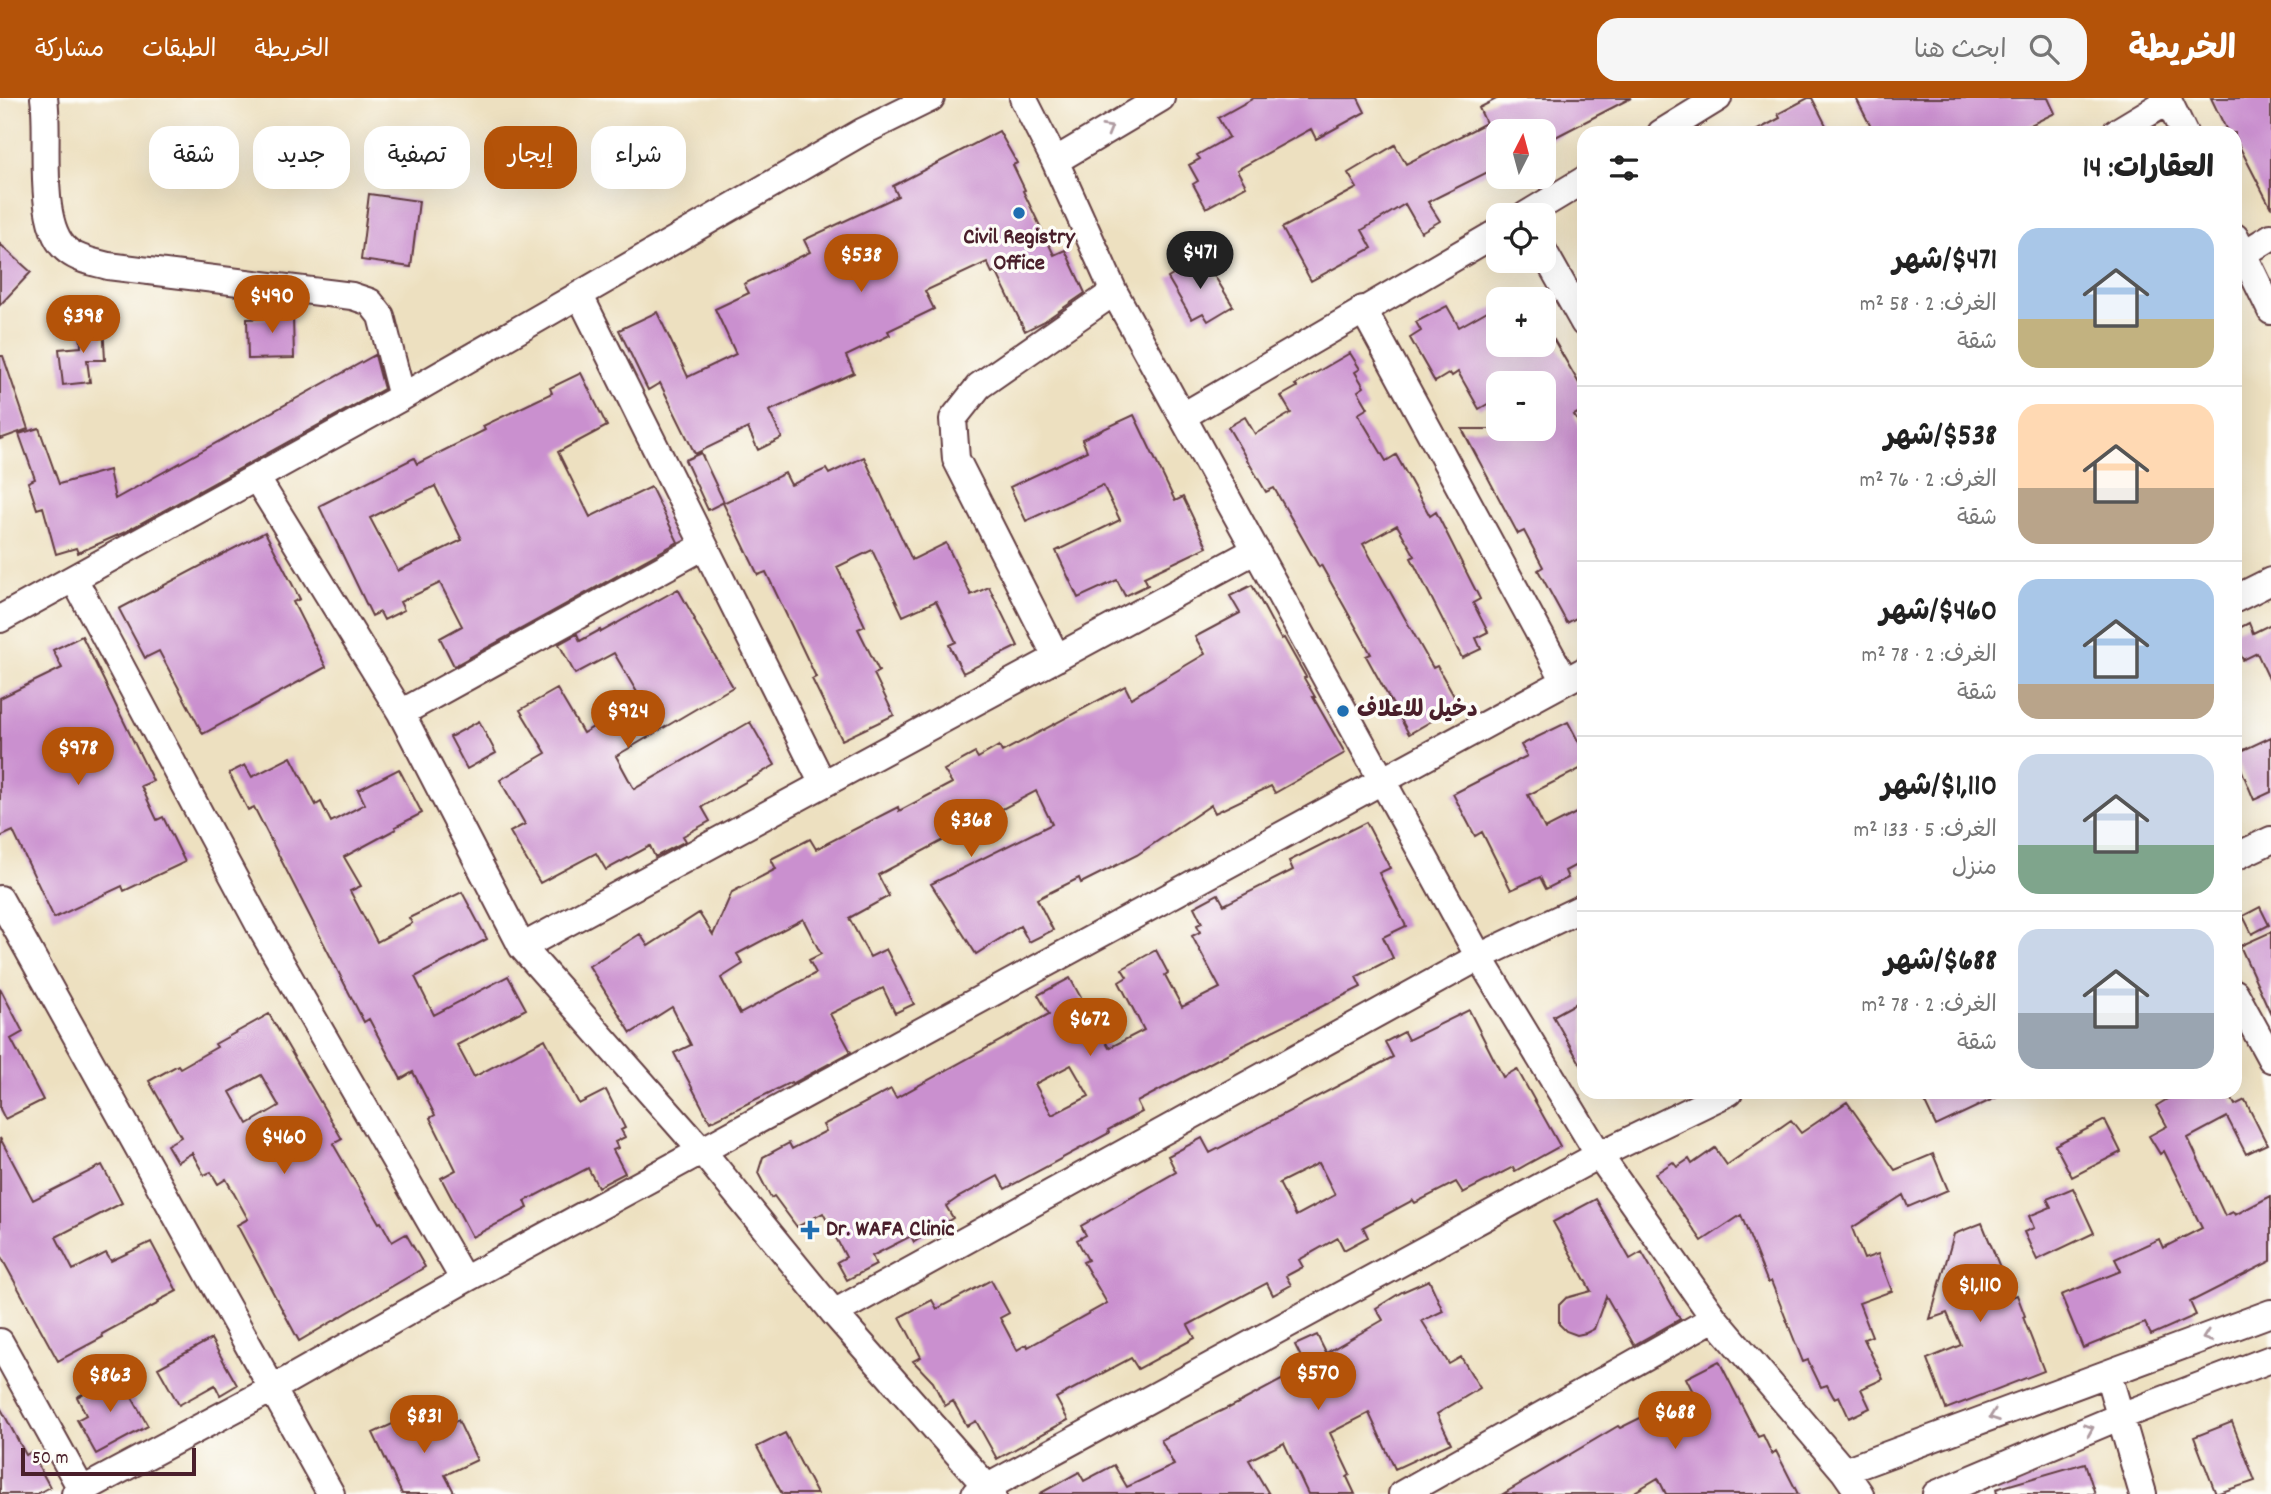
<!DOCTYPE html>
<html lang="ar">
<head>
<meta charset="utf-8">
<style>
  :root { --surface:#fff; --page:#f6f6f6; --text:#222; --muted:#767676; --line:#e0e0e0; --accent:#b45309 }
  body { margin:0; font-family:Dekko,"Playpen Sans Arabic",sans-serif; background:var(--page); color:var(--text); direction:rtl; height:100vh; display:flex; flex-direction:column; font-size:26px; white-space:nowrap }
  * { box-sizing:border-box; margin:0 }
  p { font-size:23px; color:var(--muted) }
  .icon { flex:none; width:38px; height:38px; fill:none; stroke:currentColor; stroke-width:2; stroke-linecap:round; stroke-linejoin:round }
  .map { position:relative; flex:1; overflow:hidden; direction:ltr }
  .panel { position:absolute; left:1577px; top:28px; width:665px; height:973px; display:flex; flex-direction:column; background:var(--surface); border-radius:21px; box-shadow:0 7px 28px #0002; direction:rtl }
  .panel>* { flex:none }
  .top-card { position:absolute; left:21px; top:28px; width:665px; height:63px; direction:rtl; display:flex; gap:14px }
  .needle { width:46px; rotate:6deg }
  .fabs { position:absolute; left:1486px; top:21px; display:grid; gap:14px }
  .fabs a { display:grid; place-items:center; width:70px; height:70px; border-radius:14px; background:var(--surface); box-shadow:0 7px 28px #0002; font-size:35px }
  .scale { position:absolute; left:21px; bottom:18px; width:175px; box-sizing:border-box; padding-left:7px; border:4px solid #4a1f2b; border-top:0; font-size:19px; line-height:24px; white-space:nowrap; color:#4a1f2b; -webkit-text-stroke:5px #fdfcf7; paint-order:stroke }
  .price { position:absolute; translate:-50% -60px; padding:0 16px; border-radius:24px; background:var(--accent); color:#fff; font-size:23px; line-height:46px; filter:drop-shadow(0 2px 4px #0008) }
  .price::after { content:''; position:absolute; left:50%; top:42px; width:21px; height:16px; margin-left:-10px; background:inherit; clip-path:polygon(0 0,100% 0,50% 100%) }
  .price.current { background:#222; color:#fff }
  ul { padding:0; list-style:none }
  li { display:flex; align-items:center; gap:21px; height:175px; padding:0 28px }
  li+li { border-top:2px solid var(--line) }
  li span { display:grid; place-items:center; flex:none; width:196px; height:140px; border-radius:21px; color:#555 }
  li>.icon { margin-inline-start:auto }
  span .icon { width:84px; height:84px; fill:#fffc; stroke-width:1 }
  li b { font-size:30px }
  h2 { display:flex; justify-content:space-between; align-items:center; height:84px; padding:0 28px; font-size:30px }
  .pill { padding:0 24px; border-radius:21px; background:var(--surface); box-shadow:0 7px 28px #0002; font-size:24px; line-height:63px }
  .pill.current { background:var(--accent); color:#fff }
  header { display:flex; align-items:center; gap:42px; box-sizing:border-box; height:98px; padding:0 35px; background:var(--accent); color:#fff }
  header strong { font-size:33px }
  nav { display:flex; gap:38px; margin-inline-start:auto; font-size:24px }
  .search { width:490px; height:63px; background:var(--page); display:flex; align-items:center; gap:18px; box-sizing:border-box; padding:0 24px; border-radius:21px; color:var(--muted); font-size:26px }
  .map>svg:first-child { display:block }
</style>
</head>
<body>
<header>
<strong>الخريطة</strong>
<div class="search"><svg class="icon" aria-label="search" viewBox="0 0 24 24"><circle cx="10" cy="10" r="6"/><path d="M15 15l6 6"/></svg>ابحث هنا</div>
<nav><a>الخريطة</a><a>الطبقات</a><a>مشاركة</a></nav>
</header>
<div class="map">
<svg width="2271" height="1396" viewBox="0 0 2271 1396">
  <rect width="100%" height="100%" fill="#fdfcf7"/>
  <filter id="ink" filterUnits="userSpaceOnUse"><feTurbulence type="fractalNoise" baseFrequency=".0143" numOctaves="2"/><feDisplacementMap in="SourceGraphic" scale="14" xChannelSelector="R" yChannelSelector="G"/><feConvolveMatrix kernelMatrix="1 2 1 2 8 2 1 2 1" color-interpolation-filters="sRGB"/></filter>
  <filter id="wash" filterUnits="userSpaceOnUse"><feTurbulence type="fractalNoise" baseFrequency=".00686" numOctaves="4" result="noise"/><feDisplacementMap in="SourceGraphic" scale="28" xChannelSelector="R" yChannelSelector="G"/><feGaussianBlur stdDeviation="1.57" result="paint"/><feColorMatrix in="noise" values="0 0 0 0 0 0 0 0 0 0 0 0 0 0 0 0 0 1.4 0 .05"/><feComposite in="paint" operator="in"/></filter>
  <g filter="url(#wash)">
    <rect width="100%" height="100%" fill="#ede0c0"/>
    <g id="blocks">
      <path fill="#ca90cf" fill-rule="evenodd" d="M1254,0h104l7,14 -49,27 -5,-10 -74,41 9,16 -40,22 -13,-24 5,-3 -9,-16 11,-6 -3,-4 32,-18 -11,-19z
        M1498,0h133l-87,45v-12h-46v36l-70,35 12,19 -19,11 -16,-28 -43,26 10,18 -61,33 -29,-53 75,-40 -9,-15 47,-28 11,19 80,-41 -7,-15z
        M1808,0h4l18,35h-78l28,-15 -2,-4z
        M1856,0h192l7,15 -41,20h-140z
        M2211,0h60v110l-36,-70v-5h-7z
        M999,33l18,32 -4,2 12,25 -2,1 31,64 11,-5 20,43 -42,29 -18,9 -29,-60 -4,2 -5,-11 -62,29 9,18 -46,22 2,4 -44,21 8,17 -85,38 13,27 -24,12 -10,-22 -53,26 -35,-71 -12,7 -29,-60 38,-18 31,65 48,-23 -21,-45 34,-16 -5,-9 66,-32 -6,-12 94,-44 -5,-10z
        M369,96l50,7 -8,66 -50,-7z
        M0,146l31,28 -31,33z
        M1203,159l30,49 -25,15 -5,-8 -11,6 -24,-41z
        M271,205l18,1v13h4l1,41 -46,1 -1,-40 25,-1z
        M1498,207v40h48l8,-5 30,52v18l-10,5 10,17v182l-17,9 -29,-53 5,-3 -19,-36 -6,3 -56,-105h82v-46h-46v15l-19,11 -21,-37 -6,4 -2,-3 -15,9 -25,-44 11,-7 -5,-9 31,-16 12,21z
        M103,225l2,37h-18l3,22 -27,3 -4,-36 22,-2 -1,-23z
        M1350,255l10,16 -5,3 9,15 -6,4 10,17 -10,6 28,47 10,-6 34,61 6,-4 44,87 -7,4 15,29 -12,6 5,11 -19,9 -51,-100 4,-2 -18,-31 -34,19 70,124 4,-2 22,39 -50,29 -43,-78 5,-2 -50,-89 -2,2 -45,-79 -8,4 -38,-65 17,-10 10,17 36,-21 -10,-17 16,-9 -2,-2z
        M375,257l9,34 -259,143 -47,21 -2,-5 -20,6 -13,-47 -6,2 -9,-27 7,-3 -16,-45 20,-6 20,56 50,-14 6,29z
        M0,258h3l25,73 -28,10z
        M581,275l26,53 -49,26 32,65 61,-30 27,55 -224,124 -14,-28 22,-12 -22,-43 -40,19 4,8 -20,10 -4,-8 -8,4 -53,-110 95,-48 3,6 68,-34 -2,-4 69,-33 -2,-5zM435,388l27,54 -64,31 -28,-53z
        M1134,317l41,86 8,-4 24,50 -63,30 4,8 -23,11 -8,-16 -39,18 -22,-47 64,-31 -17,-35 -77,36 -16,-34 77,-36 -5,-12z
        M701,355l23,49 -16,8 -23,-50z
        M864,359l48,103 34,-17 25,52 18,-8 29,59 -55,27 -14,-28 7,-3 -20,-41 -33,15 -31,-66 -35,17 28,59 -7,3 21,42 -5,3 20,41 -52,25 -30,-61 4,-2 -50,-105 -8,3 -35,-72 62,-30 6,12 35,-16 3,5z
        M265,434l35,67 -7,3 33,65 -123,67 -44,-83 -14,7 -26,-49z
        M1252,487l29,54 3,-1 22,39 -2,1 11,19h-2l32,56 -70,40 -4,-7 -56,27 -4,-8 -74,50 -56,28 -2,-5 -42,21 16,31 -24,12 -9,-16 -44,28 -45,-70 121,-60 -16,-33 -158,84 11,21 -40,22 21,39 16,-8 28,55 -19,9 -12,-25 -53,26 21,38 -59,32 -1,-2 -81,40 -36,-69 17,-8 -19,-38 -41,26 -42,-67 51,-32 8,12 51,-33 14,22 19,-43 44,-23 -5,-10 39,-20 6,10 82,-42 1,4 53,-28 -8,-13 31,-17 3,5 21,-12 3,6 123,-66 6,12 74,-44 -10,-17 45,-24 -10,-17zM803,821l18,35 -12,6 7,13 -76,41 -19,-36 22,-14 -6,-10z
        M678,491l17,30 -1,1 39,67 -117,69 18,33 116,-67 25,43 -73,42 8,14 -27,15 3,5 -31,16 -5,-11 -44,24 -10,-17 -56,30 -30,-51 15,-8 -25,-44 46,-27 -26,-43 37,-21 26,44 45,-27 -3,-4 13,-8 -24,-41 -39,21 -16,-30 18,-10 3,7 20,-11 1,2z
        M2249,525l4,10 18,-9v59l-14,-30 -14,7 -8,-17v-13z
        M82,538l71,145 -12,5 16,34 6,-3 22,45 -61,29 -2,-5 -68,32 -41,-87 -13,6v-139l62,-30 -9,-18z
        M479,623l17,32 -29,16 -17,-32z
        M1568,624l16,30v15l-56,28 17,34 39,-20v52l-19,10 3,7 -22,11 -6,-12 -29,13 -29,-58 -7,4 -22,-42 74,-38 -6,-11z
        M2271,639v55l-17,8 -19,-46z
        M291,659l25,48 5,-3 10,20 34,-18 -7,-14 41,-21 23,44 -27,14 1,2 -52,28 17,29 -11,5 27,51 35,-19 -3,-5 53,-26 25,47 -72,38 19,38 74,-39 18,33 -69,36 17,32 71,-38 34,65 27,-14 19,38 -4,2 4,7 -10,5 3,6 -5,2 12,23 -27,14 -10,-19 -63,33 3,7 -56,29 -31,-59 15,-8 -26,-52 5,-3 -22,-43 -12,7 -32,-60 -5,3 -110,-215 -6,3 -19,-37 16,-8 7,12z
        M1366,724l24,46 -11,5 27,53 -23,11 10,21 -37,19 5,10 -121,60 -103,55 5,10 -34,18 1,3 -104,56 -7,-13 -39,21 -13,9 7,12 -39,24 -3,-6 -39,20 4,9 -29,15 -10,-18 9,-5 -23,-44 -26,14 -23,-31 -3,2 -13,-25 5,-16 26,-14 3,6 34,-18 -3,-6 68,-36 5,9 153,-84 -11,-19 32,-17 39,70 35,-18 -25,-48 8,-5 -5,-8 34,-19 12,23 -3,2 17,32 38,-19 -28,-52 8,-4 -3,-7 5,-2 -8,-16 24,-13 6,11 69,-35 -4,-9zM1071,967l18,31 -37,19 -17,-31z
        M2260,809l9,18 -17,9 -9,-18z
        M2271,834v82l-31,-68z
        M0,890l23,44 -12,7 32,61 -38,19 -5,-10z
        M1584,901v71l-31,-54z
        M1469,912l34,67 14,-8 43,77 -45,25 -2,-4 -50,26 -7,-11 -41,21 -2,-3 -50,27 5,10 -24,13 -6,-12 -39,22 4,7 -17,9 5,9 -18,10 -6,-12 -79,42 7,13 -57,31 -7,-11 -75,40 12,22 -71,39 -21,-38 -9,5 -14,-25 -8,5 -12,-24 -20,-21 8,-4 -21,-40 32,-17 5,9 54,-29 18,33 -9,5 17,32 10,-6 1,3 79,-44 -24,-41 5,-2 -11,-20 9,-5 -5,-9 95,-54 -8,-16 34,-18 8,15 183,-96 -8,-15 19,-10 4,8zM1319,1065l16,32 -39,21 -17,-33z
        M269,916l73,125 -9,5 46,79 2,-1 11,20 14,-8 19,33 -126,74 -62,-116 11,-6 -22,-40 -8,5 -7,-12 -7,3 -12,-22 -15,9 -10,-17 14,-8 -32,-56 29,-16 2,3 37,-21 -2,-3zM261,977l18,31 -31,18 -18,-32z
        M1920,994h88l-72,34z
        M2166,994h62l7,13 10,-5 22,44 -21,10 -19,-37 -39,21 37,78 8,-4 2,3 36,-19v65l-81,41 6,13 -45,20 -6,-12 -62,25 -22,-53 60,-24 -6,-12 44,-20 4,9 39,-20 -38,-77 -4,3 -11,-18 18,-10 -11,-20 13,-8z
        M1847,1004l48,68 38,-16 15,36 -40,17 -5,-12 -51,33 12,31 14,-5 14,37 -33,12 13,33 -8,3 19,40 -22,10 9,19 -21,10 -10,-22 -5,2 -7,-13 -6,2 -13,-27 -5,2 -32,-81 -3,2 -27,-68 -39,26 -47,-67 18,-12 4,5 12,-8 3,5 23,-16 12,17 64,-45 10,13z
        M2105,1022l16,32 -49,25 -17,-32z
        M0,1040l33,62 69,-35 20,38 -66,34 17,33 33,-17 5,8 40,-19 26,49 -19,10 1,2 -57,31 1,3 -45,24 -58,-106z
        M2073,1090l21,45 -57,27 -13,-28 10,-4 -5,-12 22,-9 -4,-8z
        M1596,1101l34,60 12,-7 38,67 -46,26 -28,-49 -12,33 -8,4 -9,2 -11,-4 -7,-7v-19l7,-7 25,-7 -38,-69z
        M1982,1125l30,74 5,-2 8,21 -2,1 21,54 -98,38 -19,-50 34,-14 -14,-32 -17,6 24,-85z
        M1429,1182l14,31 -21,10 27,43 12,-7 19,31 -43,26 14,29 -56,26 -26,-56 -39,20 20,42 -3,2 8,17h-47l-24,-51 -35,17 20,34h-230l40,-22 5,9 30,-16 13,22 47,-22 -13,-25 68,-33v1l77,-41 -11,-22 22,-10 9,18 57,-33 -7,-12 26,-16z
        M211,1241l26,46 -17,10 -5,-10 -36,20 -21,-37z
        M1719,1263l39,76 5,-2 9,19 4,-3 22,43h-132l-8,-16 -27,16h-128l115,-68 2,2 73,-36 -7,-14z
        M119,1276l29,52 -52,28 -19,-34 9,-5 -9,-18z
        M0,1309l26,48 5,-3 19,35 -13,7h-37z
        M418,1314l10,23 30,-15 19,40 -32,15 10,19h-53l-29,-61z
        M2232,1324l23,59 -39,13 -22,-57z
        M785,1335l32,61h-35l-25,-47z
        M2085,1365l10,31h-98l-1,-5z"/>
    </g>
  </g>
  <g filter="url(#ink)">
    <use href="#blocks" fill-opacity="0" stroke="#623c41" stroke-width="2"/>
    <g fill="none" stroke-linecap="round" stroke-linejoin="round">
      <defs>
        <path id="minor" d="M44,0c6,39 -9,128 24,153 11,9 26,11 40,15l244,30 18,6 11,14 21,81
          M1023,0l32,63 59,131 365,665 120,198 115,163 130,153 16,23
          M2167,0l17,35
          M1661,35l57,-35
          M2115,35l53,-32
          M1055,63l106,-63
          M1526,117l58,-35
          M2235,139l36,74
          M1544,154l40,71
          M2243,156l28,-17
          M580,198l243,488
          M1363,211l202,372
          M1183,318l315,-184
          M257,381l144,234 121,234 180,204 132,162 159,181
          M74,481l188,351 202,350
          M2235,501l36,-18
          M0,521l402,-222 460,-265 69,-34
          M1057,560l-101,-199 -3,-40 26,-33 135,-94
          M401,615l303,-167
          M2235,759l36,-17
          M0,801l331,595
          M522,849l734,-397
          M2235,895l36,66
          M834,1215l645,-356 105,-50
          M0,1244l84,152
          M2108,1276l35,120
          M1844,1373l427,-158
          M75,1396l197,-105 192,-109 1120,-609
          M975,1396l624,-339 130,-63
          M1402,1396l312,-176
          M1936,1396l185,-78 150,-57"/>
      </defs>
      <use href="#minor" stroke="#623c41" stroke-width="30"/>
      <use href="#minor" stroke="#fff" stroke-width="26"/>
    </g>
    <defs><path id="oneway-chevron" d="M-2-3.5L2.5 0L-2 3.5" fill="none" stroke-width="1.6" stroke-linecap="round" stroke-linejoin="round" transform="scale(1.75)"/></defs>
    <g stroke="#ae9aa0">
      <use href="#oneway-chevron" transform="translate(1108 31) rotate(-30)"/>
      <use href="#oneway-chevron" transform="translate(2207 1239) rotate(160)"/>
      <use href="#oneway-chevron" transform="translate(1994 1318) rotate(160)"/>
      <use href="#oneway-chevron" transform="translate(2089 1331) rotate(-23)"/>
    </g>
  </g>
  <g fill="#1f6fb2" stroke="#fdfcf7" stroke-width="2.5">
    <circle cx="1019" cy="115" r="7"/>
    <circle cx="1343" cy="613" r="7"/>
    <path d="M806.5 1121.5h7v7h7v7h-7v7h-7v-7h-7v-7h7z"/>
  </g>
  <g text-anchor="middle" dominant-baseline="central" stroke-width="7" stroke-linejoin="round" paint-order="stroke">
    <g font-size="23" font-weight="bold" fill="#4a1f2b" stroke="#fdfcf7" text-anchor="start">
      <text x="1019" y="140" text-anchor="middle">Civil Registry<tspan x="1019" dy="26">Office</tspan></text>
      <text x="1357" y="613">دخيل للاعلاف</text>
      <text x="826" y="1132">Dr. WAFA Clinic</text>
    </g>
  </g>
</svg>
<div class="fabs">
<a><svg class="needle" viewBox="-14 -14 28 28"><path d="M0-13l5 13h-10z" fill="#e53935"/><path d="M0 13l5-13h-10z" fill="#767676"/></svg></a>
<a><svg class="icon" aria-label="locate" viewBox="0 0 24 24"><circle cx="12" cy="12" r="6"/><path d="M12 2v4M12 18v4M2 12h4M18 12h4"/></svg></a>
<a>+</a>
<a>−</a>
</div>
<div class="scale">50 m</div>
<b class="price current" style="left:1200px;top:193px">$471</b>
<b class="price" style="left:861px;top:196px">$538</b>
<b class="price" style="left:272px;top:237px">$490</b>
<b class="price" style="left:83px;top:257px">$398</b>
<b class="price" style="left:628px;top:652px">$924</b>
<b class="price" style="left:78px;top:689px">$978</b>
<b class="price" style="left:971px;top:761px">$368</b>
<b class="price" style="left:1090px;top:960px">$672</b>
<b class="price" style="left:284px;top:1078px">$460</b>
<b class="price" style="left:1980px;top:1226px">$1,110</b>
<b class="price" style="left:1318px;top:1314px">$570</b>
<b class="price" style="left:110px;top:1316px">$863</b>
<b class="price" style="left:1675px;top:1353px">$688</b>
<b class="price" style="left:424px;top:1357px">$831</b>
<div class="top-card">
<a class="pill">شراء</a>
<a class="pill current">إيجار</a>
<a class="pill">تصفية</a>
<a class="pill">جديد</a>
<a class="pill">شقة</a>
</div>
<section class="panel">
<h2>العقارات: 14<svg class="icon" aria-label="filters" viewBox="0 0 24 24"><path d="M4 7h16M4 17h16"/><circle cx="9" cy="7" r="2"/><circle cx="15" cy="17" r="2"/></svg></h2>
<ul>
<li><span style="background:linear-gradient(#a9c7e8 65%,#c2b280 0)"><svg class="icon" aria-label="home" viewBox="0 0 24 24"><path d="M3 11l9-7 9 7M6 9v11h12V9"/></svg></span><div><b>$471/شهر</b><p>الغرف: 2 · 58 m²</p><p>شقة</p></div></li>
<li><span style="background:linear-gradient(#ffd9b3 60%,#b9a48a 0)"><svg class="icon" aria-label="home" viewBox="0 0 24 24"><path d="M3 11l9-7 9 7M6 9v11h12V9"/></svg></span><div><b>$538/شهر</b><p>الغرف: 2 · 76 m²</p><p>شقة</p></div></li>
<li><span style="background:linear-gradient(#a9c7e8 75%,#b9a48a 0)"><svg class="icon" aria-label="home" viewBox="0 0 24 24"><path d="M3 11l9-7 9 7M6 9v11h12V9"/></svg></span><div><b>$460/شهر</b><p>الغرف: 2 · 78 m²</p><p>شقة</p></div></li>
<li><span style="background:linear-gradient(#c9d6e8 65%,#7fa58c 0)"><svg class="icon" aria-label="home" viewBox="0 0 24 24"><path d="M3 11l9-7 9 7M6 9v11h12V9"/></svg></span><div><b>$1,110/شهر</b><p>الغرف: 5 · 133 m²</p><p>منزل</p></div></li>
<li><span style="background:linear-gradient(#c9d6e8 60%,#9aa5b1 0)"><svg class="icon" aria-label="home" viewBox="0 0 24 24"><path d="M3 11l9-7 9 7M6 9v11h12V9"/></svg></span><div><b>$688/شهر</b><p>الغرف: 2 · 78 m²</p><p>شقة</p></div></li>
</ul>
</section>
</div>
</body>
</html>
